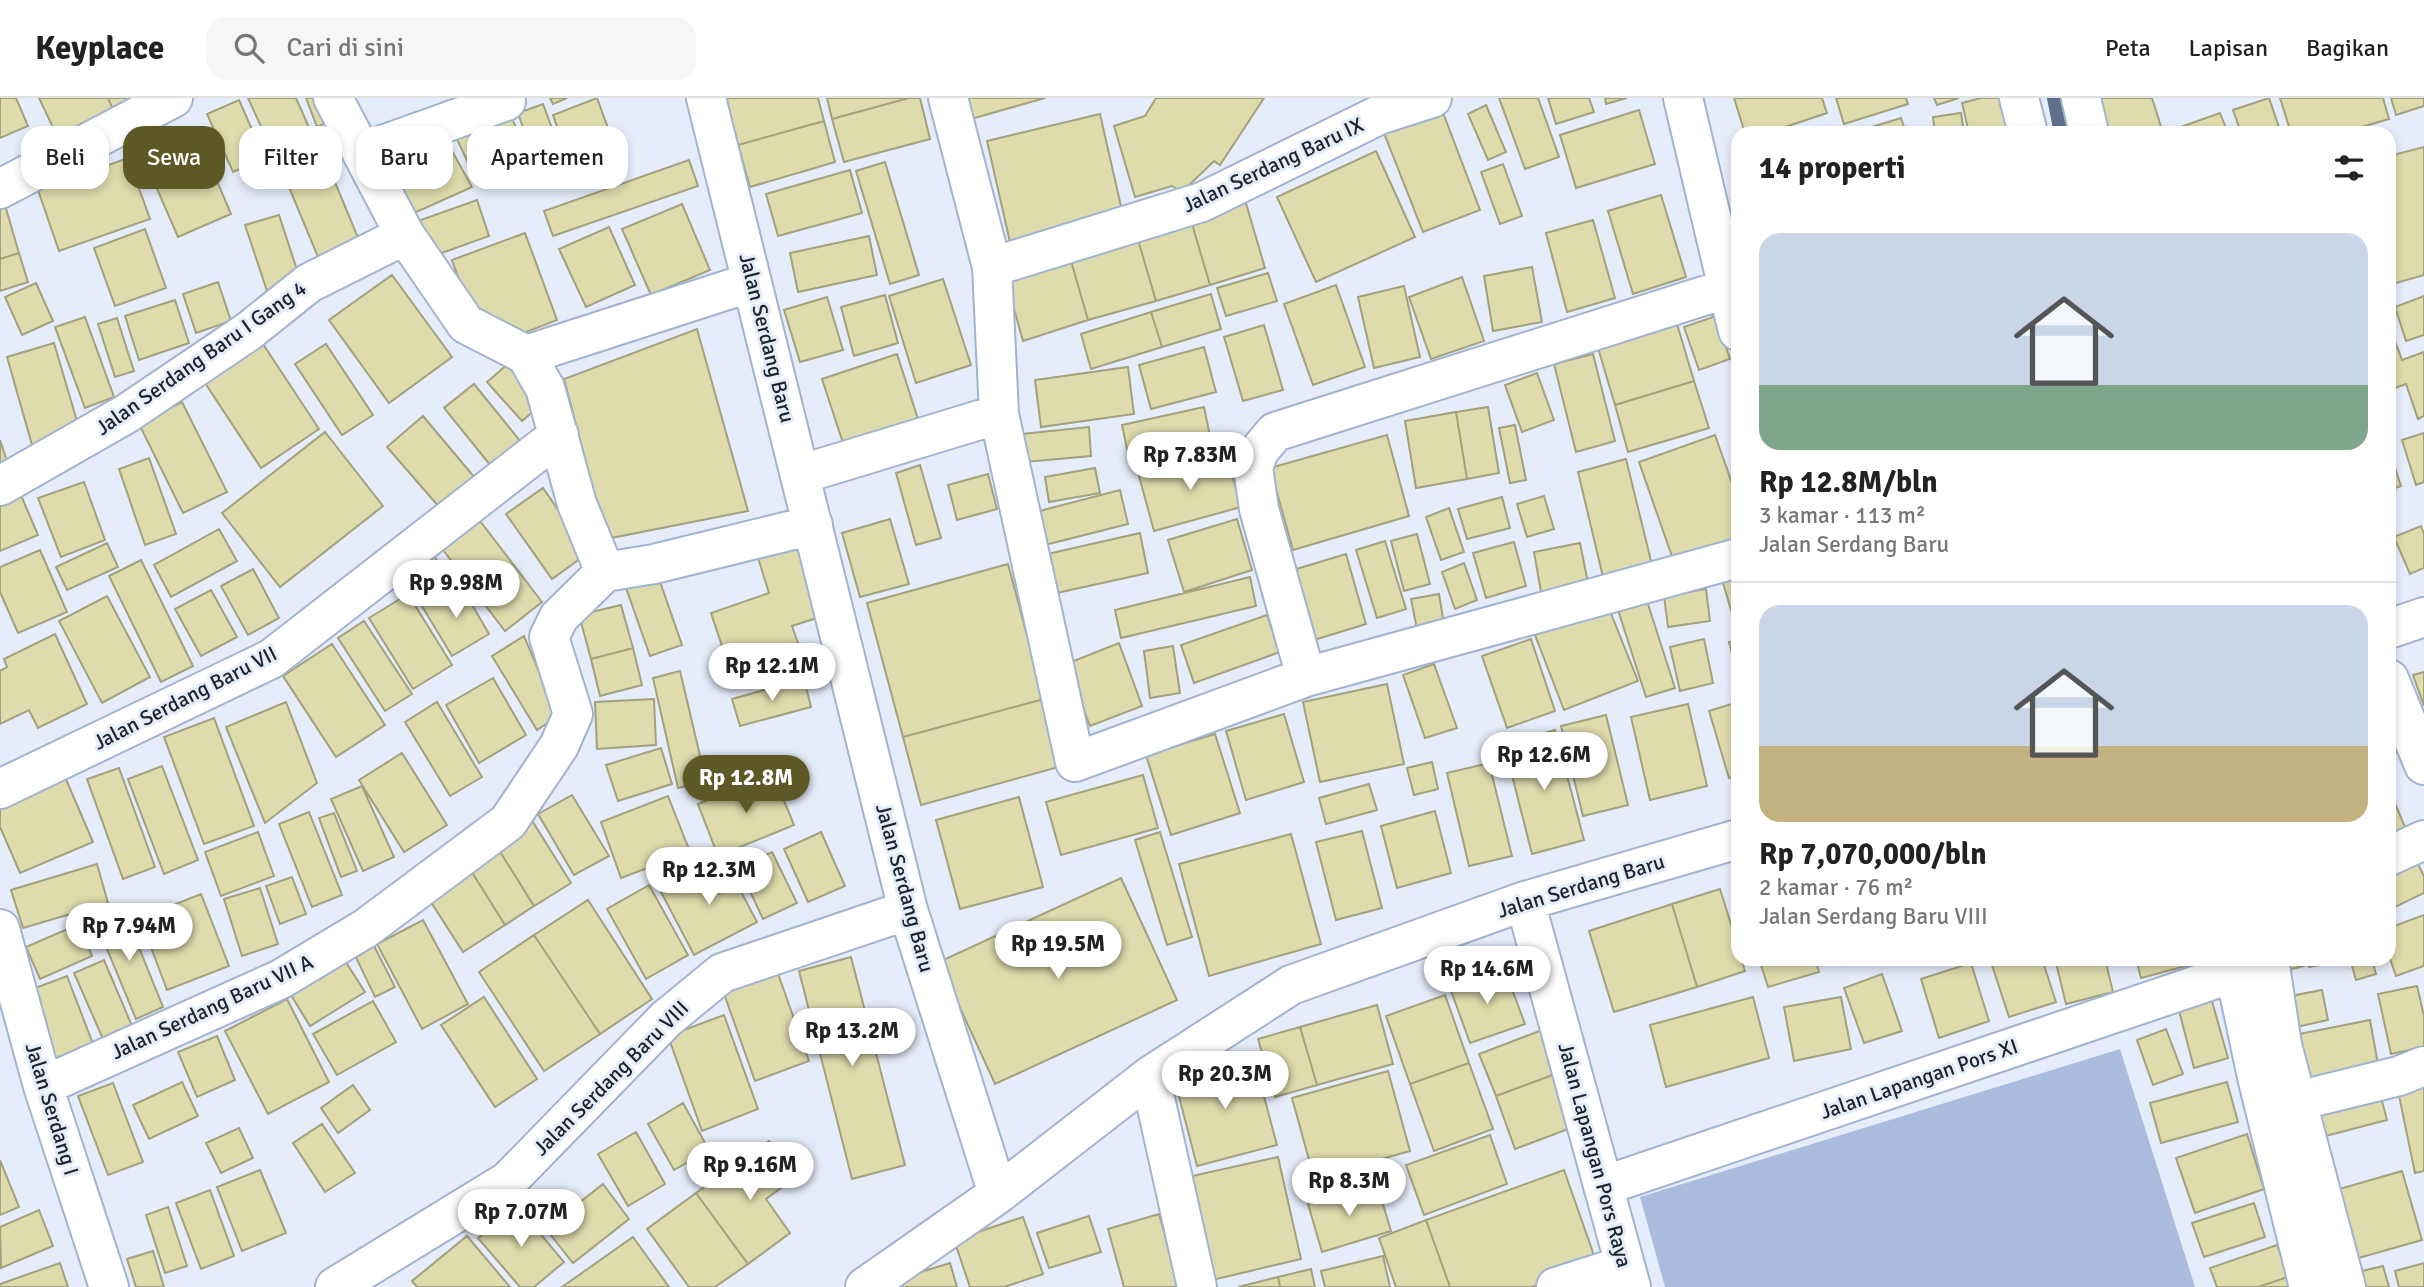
<!DOCTYPE html>
<html lang="id">
<head>
<meta charset="utf-8">
<style>
  :root { --surface:#fff; --page:#f6f6f6; --text:#222; --muted:#767676; --line:#e0e0e0; --accent:#5d5926 }
  body { margin:0; font-family:Signika,sans-serif; background:var(--page); color:var(--text); height:100vh; display:flex; flex-direction:column; font-size:26px; white-space:nowrap }
  * { box-sizing:border-box; margin:0 }
  p { font-size:23px; color:var(--muted) }
  .icon { flex:none; width:38px; height:38px; fill:none; stroke:currentColor; stroke-width:2; stroke-linecap:round; stroke-linejoin:round }
  .map { position:relative; flex:1; overflow:hidden }
  .drawer { position:absolute; left:1731px; top:28px; width:665px; height:840px; display:flex; flex-direction:column; background:var(--surface); border-radius:21px; box-shadow:0 4px 10px #0003 }
  .drawer>* { flex:none }
  .banner { position:absolute; left:21px; top:28px; width:665px; height:63px; display:flex; gap:14px }
  .price { position:absolute; translate:-50% -60px; padding:0 16px; border-radius:24px; background:#fff; color:#222; font-size:23px; line-height:46px; filter:drop-shadow(0 2px 4px #0008) }
  .price::after { content:''; position:absolute; left:50%; top:42px; width:21px; height:16px; margin-left:-10px; background:inherit; clip-path:polygon(0 0,100% 0,50% 100%) }
  .price.on { background:var(--accent); color:#fff }
  ul { padding:0; list-style:none }
  li { display:grid; align-content:center; gap:14px; height:371px; padding:0 28px }
  li+li { border-top:2px solid var(--line) }
  li span { display:grid; place-items:center; height:217px; border-radius:21px; color:#555 }
  li>.icon { margin-inline-start:auto }
  span .icon { width:126px; height:126px; fill:#fffc; stroke-width:1 }
  li b { font-size:30px }
  h2 { display:flex; justify-content:space-between; align-items:center; height:84px; padding:0 28px; font-size:30px }
  .tag { padding:0 24px; border-radius:21px; background:var(--surface); box-shadow:0 4px 10px #0003; font-size:24px; line-height:63px }
  .tag.on { background:var(--accent); color:#fff }
  header { display:flex; align-items:center; gap:42px; box-sizing:border-box; height:98px; padding:0 35px; background:var(--surface); border-bottom:2px solid var(--line) }
  header strong { font-size:33px }
  nav { display:flex; gap:38px; margin-inline-start:auto; font-size:24px }
  .search { width:490px; height:63px; background:var(--page); display:flex; align-items:center; gap:18px; box-sizing:border-box; padding:0 24px; border-radius:21px; color:var(--muted); font-size:26px }
  .map>svg:first-child { display:block }
</style>
</head>
<body>
<header>
<strong>Keyplace</strong>
<div class="search"><svg class="icon" aria-label="search" viewBox="0 0 24 24"><circle cx="10" cy="10" r="6"/><path d="M15 15l6 6"/></svg>Cari di sini</div>
<nav><a>Peta</a><a>Lapisan</a><a>Bagikan</a></nav>
</header>
<div class="map">
<svg width="2424" height="1189" viewBox="0 0 2424 1189">
  <rect width="100%" height="100%" fill="#e6edfa"/>
  <path fill="#a9bcdd" d="M2120,951l75,238h-530l-25,-90z"/>
  <g fill="none" stroke-linecap="round" stroke-linejoin="round">
    <path stroke="#5f708d" stroke-width="14" d="M2054,0l7,35"/>
  </g>
  <path fill="#dedbac" stroke="#a2a07d" stroke-width="2" d="M0,0h16l12,28 -28,12z
    M39,0h69l7,16 -56,26z
    M108,0h41l-34,16z
    M248,0h48l26,59 -39,18z
    M306,0h20l9,21 -18,8z
    M550,0h17l-14,6z
    M597,0l23,63 -45,17 -22,-63z
    M726,0h92l6,23 -86,24z
    M827,0h82l-77,21z
    M909,0h11l10,41 -86,23 -12,-43z
    M965,0h80l-74,21z
    M1156,0h108l-44,67 -6,-4 -32,31 -10,-6 -37,11 -21,-71 31,-10z
    M1499,0h39l21,59 -34,12z
    M1548,0h41l5,14 -38,12z
    M1605,0h22l-21,6z
    M1734,0h88l5,15 -60,20h-22z
    M1836,0h70l2,6 -64,20z
    M1934,0h25l-22,7z
    M1981,0h28l9,35h-49l-7,-30z
    M2091,0h61l11,35h-61z
    M2269,0l12,35h-40l-8,-23z
    M2280,0h103l6,21 -48,14h-50z
    M2391,0h33v8l-28,9z
    M239,2l26,59 -32,13 -26,-58z
    M543,6l25,67 -27,9 -23,-67z
    M1486,7l20,47 -18,8 -20,-46z
    M508,10l24,60 -22,9 -22,-63z
    M1442,12l38,100 -57,22 -39,-99z
    M1639,12l16,54 -79,24 -16,-53z
    M1961,15l3,20h-29l-2,-16z
    M2220,15l8,20h-49l-1,-5z
    M1100,16l23,101 -113,27 -23,-101z
    M1901,20l5,15h-54z
    M482,21l23,53 -27,13 -26,-57z
    M824,23l11,41 -85,25 -12,-42z
    M195,31l36,85 -53,23 -37,-85z
    M441,33l31,56 -60,27 -29,-63z
    M2424,49v128l-35,10v-129z
    M1376,53l39,86 -99,45 -39,-85z
    M128,60l22,61 -91,32 -21,-61z
    M689,62l9,26 -145,50 -9,-25z
    M885,64l34,113 -29,9 -34,-113z
    M327,65l37,89 -41,17 -37,-89z
    M1503,66l19,52 -22,8 -19,-52z
    M850,72l12,43 -84,23 -12,-42z
    M1661,97l25,82 -53,17 -25,-83z
    M477,102l12,36 -61,22 -13,-36z
    M1245,102l20,68 -55,17 -20,-68z
    M682,106l28,66 -59,25 -29,-66z
    M5,107l14,48 -19,6v-53z
    M279,117l21,64 -33,12 -22,-66z
    M1190,119l20,68 -54,16 -20,-68z
    M1593,122l22,78 -48,14 -21,-79z
    M609,129l26,58 -49,22 -27,-58z
    M145,131l21,59 -51,18 -21,-58z
    M525,135l32,87 -46,18 -40,-24 -19,-54z
    M1136,135l20,68 -68,19 -19,-66z
    M869,138l8,39 -79,17 -8,-39z
    M19,155l9,29 -28,9v-32z
    M1069,156l19,66 -65,21 -19,-68z
    M1532,169l10,55 -49,9 -9,-55z
    M1268,175l9,28 -51,15 -9,-28z
    M392,177l60,82 -63,46 -60,-83z
    M1462,179l22,64 -53,18 -22,-62z
    M943,181l28,86 -55,18 -27,-87z
    M218,184l13,39 -35,12 -13,-39z
    M36,185l17,38 -31,14 -17,-38z
    M1336,187l29,82 -52,18 -29,-81z
    M1404,188l16,71 -46,11 -16,-71z
    M1211,196l10,35 -59,18 -11,-35z
    M885,197l13,48 -44,13 -13,-49z
    M2424,198v39l-18,6 -11,-34z
    M827,199l16,53 -43,12 -16,-52z
    M175,202l14,43 -50,17 -14,-44z
    M1151,214l11,35 -71,22 -10,-35z
    M1716,218l14,43 -31,11 -15,-43z
    M85,219l29,80 -29,11 -30,-81z
    M117,220l17,53 -19,6 -17,-53z
    M1677,226l17,57 -79,24 -17,-57z
    M1264,227l19,65 -40,11 -19,-64z
    M2389,227l13,35 22,-8v64l-6,3 -12,-35 -17,6z
    M697,231l51,182 -142,28 -42,-160z
    M261,243l58,88 -58,39 -58,-88z
    M54,245l28,95 -48,14 -27,-95z
    M326,246l47,71 -31,20 -47,-71z
    M1204,249l12,45 -65,17 -12,-44z
    M897,256l23,71 -75,24 -23,-70z
    M1593,256l22,87 -39,11 -22,-88z
    M508,266l35,39 -21,18 -35,-39z
    M1128,269l6,47 -93,13 -6,-47z
    M1537,275l17,47 -32,12 -17,-47z
    M1694,283l15,47 -81,24 -13,-47z
    M474,286l47,58 -30,24 -47,-58z
    M182,304l45,90 -44,21 -44,-89z
    M1204,309l7,34 -82,18 -7,-34z
    M1488,309l11,66 -32,6 -11,-67z
    M1456,314l11,67 -51,9 -11,-67z
    M423,318l52,62 -35,30 -53,-61z
    M1515,327l11,55 -16,3 -11,-55z
    M1089,329l2,29 -66,6 -3,-28z
    M325,334l58,74 -103,81 -58,-74z
    M2424,335v49l-8,3 -14,-45z
    M1387,337l22,81 -116,34 -23,-82z
    M1715,337l23,65v42l-63,23 -36,-103z
    M0,342l9,27 -9,3z
    M2389,352l12,36 -12,4z
    M1226,355l15,54 -87,24 -15,-55z
    M149,360l27,76 -31,11 -26,-76z
    M1626,361l26,106 -49,12 -25,-105z
    M920,367l21,73 -25,7 -20,-72z
    M1095,370l5,25 -51,9 -4,-25z
    M988,376l9,35 -40,11 -9,-35z
    M84,384l21,58 -44,17 -23,-59z
    M543,390l45,65 -36,26 -46,-65z
    M1120,392l8,34 -87,22 -9,-33z
    M20,395l18,42 -38,16v-50z
    M1544,398l10,33 -27,8 -10,-33z
    M1502,399l8,31 -43,11 -9,-30z
    M1449,410l15,44 -23,8 -15,-43z
    M477,419l65,85 -37,29 -65,-85z
    M890,421l19,65 -49,13 -18,-64z
    M1237,421l15,51 -68,22 -16,-52z
    M2421,428l3,8v34l-14,6 -16,-37z
    M219,431l18,32 -66,36 -17,-32z
    M799,435l27,82 -34,11 14,40 -70,22 -25,-75 58,-20 -14,-45z
    M1140,435l8,40 -96,21 -9,-39z
    M1417,436l13,50 -26,7 -13,-50z
    M1385,443l21,68 -29,9 -21,-68z
    M1514,444l12,44 -40,12 -13,-45z
    M107,445l11,24 -51,23 -11,-23z
    M1580,445l8,40 -47,9 -7,-40z
    M40,452l27,62 -49,21 -18,-41v-25z
    M433,455l11,22 -24,13 -12,-21z
    M1346,456l20,70 -55,17 -21,-70z
    M141,462l52,106 -32,16 -52,-106z
    M1464,465l13,37 -22,9 -13,-37z
    M1008,466l36,135 -141,38 -36,-134z
    M253,471l26,49 -31,17 -27,-49z
    M656,472l26,75 -32,11 -26,-74z
    M1738,473v56h-2l-15,-51z
    M1250,479l6,29 -135,32 -6,-28z
    M460,486l29,50 -37,22 -30,-50z
    M1706,491l4,32 -42,6 -4,-31z
    M211,492l26,47 -36,19 -26,-47z
    M408,496l44,71 -39,24 -44,-71z
    M1439,496l5,30 -27,5 -6,-30z
    M107,498l43,81 -48,26 -43,-82z
    M1647,503l28,87 -29,9 -28,-87z
    M621,507l12,43 -42,11 -12,-44z
    M1608,508l30,75 -74,29 -29,-75z
    M1267,517l13,37 -86,31 -13,-38z
    M364,523l48,73 -27,17 -47,-73z
    M55,536l32,70 -49,24 -9,-18 -29,14v-53l7,-4 -3,-8z
    M524,538l34,80 -21,14 -45,-74z
    M1531,541l24,72 -48,17 -25,-72z
    M1704,541l9,44 -33,8 -10,-44z
    M1738,542v37l-9,-35z
    M1119,545l23,63 -52,20 -24,-62z
    M332,546l53,81 -49,32 -53,-81z
    M1173,548l7,47 -30,5 -6,-47z
    M633,550l9,37 -42,11 -9,-37z
    M1434,566l23,64 -32,10 -22,-63z
    M680,573l26,110 -28,7 -25,-110z
    M2424,574v34l-11,-31z
    M493,580l33,57 -47,28 -33,-58z
    M804,581l7,28 -71,19 -8,-27z
    M1387,586l17,80 -84,18 -17,-80z
    M654,601l2,46 -59,4 -2,-47z
    M1044,601l18,67 -141,39 -18,-68z
    M286,604l31,81 -52,40 -39,-96z
    M437,604l45,75 -32,19 -45,-74z
    M1738,604v73l-9,3 -20,-67z
    M1688,606l19,82 -57,14 -19,-83z
    M1284,616l20,68 -58,18 -20,-69z
    M1606,617l22,90 -45,11 -22,-90z
    M214,620l40,108 -50,18 -40,-107z
    M1555,632l29,110 -52,14 -28,-110z
    M1215,636l25,79 -69,22 -25,-80z
    M661,650l11,36 -54,17 -12,-36z
    M402,655l45,72 -43,27 -45,-72z
    M1432,664l6,27 -24,6 -7,-27z
    M1489,665l23,93 -43,10 -22,-93z
    M162,668l36,94 -34,14 -36,-95z
    M119,670l36,99 -32,12 -36,-100z
    M773,676l21,51 -76,31 -20,-52z
    M1143,677l15,53 -97,27 -15,-53z
    M65,679l28,65 -73,31 -20,-46v-21z
    M1369,686l8,26 -51,14 -7,-26z
    M362,688l32,71 -31,14 -32,-72z
    M2389,691l21,50 -21,8z
    M572,697l37,61 -35,19 -36,-61z
    M668,698l22,56 -69,26 -20,-56z
    M1019,699l24,90 -83,22 -24,-89z
    M1435,713l16,62 -54,15 -16,-62z
    M309,714l33,83 -30,12 -33,-83z
    M334,715l23,58 -16,6 -22,-59z
    M531,721l40,64 -37,23 -40,-64z
    M1362,733l20,77 -46,12 -20,-78z
    M258,734l16,44 -53,20 -16,-44z
    M821,734l24,54 -37,16 -24,-53z
    M1160,734l32,105 -25,8 -32,-105z
    M1291,736l30,110 -112,32 -30,-112z
    M494,744l40,64 -29,19 -40,-64z
    M772,754l25,51 -34,16 -24,-51z
    M2413,756l11,22v17l-35,17v-43z
    M724,761l33,63 -63,33 -33,-63z
    M465,763l40,64 -42,27 -41,-64z
    M97,766l11,39 -85,25 -12,-38z
    M292,779l14,37 -26,10 -14,-38z
    M1121,780l56,122 -182,84 -56,-122z
    M649,787l39,70 -42,24 -39,-70z
    M260,790l18,56 -36,12 -18,-57z
    M1720,791l18,58v12h3l4,12 -48,16 -25,-83z
    M201,796l28,72 -62,24 -27,-72z
    M588,802l64,99 -52,35 -66,-99z
    M1672,806l25,83 -83,25 -25,-81z
    M123,810l40,99 -27,12 -41,-99z
    M2424,817v51l-28,10 -7,-20v-28z
    M423,822l45,84 -46,25 -45,-85z
    M79,826l13,32 -52,23 -14,-32z
    M534,837l66,99 -56,37 -65,-99z
    M370,840l25,49 -20,10 -24,-50z
    M340,855l25,39 -55,34 -24,-39z
    M851,859l54,208 -53,14 -53,-208z
    M1759,861h56l4,13 -51,15z
    M1839,861h18l-15,6z
    M1990,861h52l14,43 -47,15z
    M2055,861h50l8,33 -47,12z
    M2136,861h72v1l-67,18z
    M2276,861h27l1,7 -25,6z
    M2308,861h32v2l-31,6z
    M2350,861h22l4,15 -20,6z
    M104,862l28,66 -29,13 -29,-66z
    M1971,865l18,58 -50,17 -18,-59z
    M776,870l33,93 -54,20 -33,-93z
    M1504,870l21,56 -55,19 -20,-55z
    M1882,876l20,57 -38,12 -20,-55z
    M67,878l26,68 -37,14 -26,-68z
    M2417,888l7,30v31l-33,7 -13,-60z
    M2322,892l6,30 -41,9 -7,-31z
    M2210,896l18,64 -34,10 -17,-65z
    M1445,897l24,68 -59,21 -24,-68z
    M484,899l53,82 -42,28 -54,-82z
    M1753,899l16,61 -103,29 -16,-62z
    M1841,899l10,52 -57,12 -10,-54z
    M287,901l42,83 -61,32 -43,-83z
    M373,903l23,41 -59,33 -24,-41z
    M1377,907l16,59 -76,21 -17,-58z
    M724,917l34,94 -56,22 -34,-95z
    M2370,922l10,55 -81,16 -10,-55z
    M1300,929l17,58 -42,12 -17,-58z
    M2166,931l17,45 -30,11 -16,-45z
    M1542,932l16,43 -62,23 -17,-42z
    M217,938l18,44 -38,17 -19,-45z
    M1253,958l24,89 -80,21 -23,-89z
    M1469,965l24,66 -59,22 -24,-67z
    M1388,973l22,80 -96,27 -22,-80z
    M1558,975l21,52 -64,24 -19,-53z
    M2424,982v91l-9,2 -18,-87z
    M182,984l16,34 -49,23 -16,-34z
    M2227,984l11,40 -77,21 -11,-40z
    M113,985l30,79 -35,13 -30,-79z
    M353,987l17,25 -32,23 -17,-25z
    M2378,988l9,34 -77,20 -9,-34z
    M683,1005l26,47 -35,20 -26,-46z
    M322,1026l33,49 -30,19 -32,-49z
    M239,1030l14,30 -32,15 -15,-30z
    M636,1034l29,52 -37,22 -30,-52z
    M2247,1036l17,55 -69,24 -19,-55z
    M1490,1037l17,49 -83,31 -18,-50z
    M769,1043l27,36 -30,22 24,34 -42,31 -52,-71z
    M1278,1059l23,102 -89,21 -24,-103z
    M0,1062l19,47 -19,8z
    M260,1072l26,63 -44,18 -25,-64z
    M1564,1072l33,94 -65,23h-82l-24,-67z
    M2402,1073l20,69 -67,19 -19,-69z
    M603,1086l26,35 -56,44 -27,-34z
    M1377,1086l14,47 -69,21 -14,-48z
    M210,1092l24,66 -33,13 -25,-66z
    M696,1095l52,71 -33,23h-26l-42,-58z
    M2254,1105l11,34 -61,20 -12,-34z
    M517,1108l47,56 -30,25h-14l-42,-49z
    M168,1109l19,59 -22,7 -19,-58z
    M39,1112l14,36 -52,22 -1,-41z
    M1159,1116l21,73h-56l-16,-58z
    M1089,1118l12,36 -52,16 -12,-35z
    M1023,1119l20,57 -39,13h-34l-16,-47z
    M1426,1122l24,67h-54l-17,-49z
    M467,1138l43,51h-93l-5,-6z
    M633,1139l36,50h-107z
    M2277,1147l11,32 -30,10h-41l-7,-19z
    M153,1153l11,36h-28l-9,-28z
    M1383,1158l7,31h-65l-4,-16z
    M60,1165l8,24h-68v-3z
    M950,1165l7,24h-60l-2,-7z
    M2424,1165v24h-25l-4,-16z
    M2383,1168l6,21h-32l-3,-14z
    M1311,1171l4,18h-35l-2,-10z
    M1278,1179l2,10h-42z
    M2288,1179l3,10h-33z"/>
  <g fill="none" stroke-linecap="round" stroke-linejoin="round">
    <defs>
      <path id="minor" d="M333,0l72,137 61,89 60,31 19,33 32,116 28,68
        M706,0l202,812 90,284
        M948,0l44,169 7,147 76,348 231,-85 432,-119
        M1683,0l55,233
        M2019,0l9,35
        M2081,0l8,35
        M363,54l143,-51
        M0,91l173,-91
        M992,169l210,-65 177,-87 53,-17
        M526,257l226,-73
        M802,376l197,-60
        M0,388l126,-72 123,-83 60,-48 96,-48
        M2389,531l35,-12
        M1306,579l-47,-168 -6,-41 6,-17 16,-19 463,-147
        M2389,581l35,86
        M0,691l271,-130 288,-224
        M2389,758l35,-16
        M1525,803l106,386
        M0,831l43,157 66,201
        M2232,861l25,118 52,210
        M2269,861l13,86 64,242
        M1150,978l47,211
        M43,988l238,-107 85,-51 142,-106 51,-76 14,-32 -24,-77 10,-20 46,-45 49,-8 159,-39
        M2297,1003l102,-25 25,-10
        M1603,1088l633,-214
        M335,1189l173,-106 158,-162 56,-46 186,-63
        M865,1189l133,-93 152,-118 141,-91 234,-84 213,-62
        M1556,1189l69,-22"/>
    </defs>
    <use href="#minor" stroke="#a2b3d2" stroke-width="42"/>
    <use href="#minor" stroke="#fff" stroke-width="38"/>
  </g>
  <g text-anchor="middle" dominant-baseline="central" stroke-width="6" stroke-linejoin="round" paint-order="stroke">
    <g font-size="21" fill="#1c232e" stroke="#e6edfa">
      <text transform="translate(1273 67) rotate(-25)">Jalan Serdang Baru IX</text>
      <text transform="translate(767 240) rotate(76)">Jalan Serdang Baru</text>
      <text transform="translate(201 260) rotate(-35)">Jalan Serdang Baru I Gang 4</text>
      <text transform="translate(185 600) rotate(-27)">Jalan Serdang Baru VII</text>
      <text transform="translate(1581 788) rotate(-17)">Jalan Serdang Baru</text>
      <text transform="translate(905 790) rotate(75)">Jalan Serdang Baru</text>
      <text transform="translate(212 909) rotate(-25)">Jalan Serdang Baru VII A</text>
      <text transform="translate(611 980) rotate(-45)">Jalan Serdang Baru VIII</text>
      <text transform="translate(1919 981) rotate(-19)">Jalan Lapangan Pors XI</text>
      <text transform="translate(52 1011) rotate(73)">Jalan Serdang I</text>
      <text transform="translate(1595 1057) rotate(75)">Jalan Lapangan Pors Raya</text>
    </g>
  </g>
</svg>
<b class="price" style="left:1190px;top:394px">Rp 7.83M</b>
<b class="price" style="left:456px;top:522px">Rp 9.98M</b>
<b class="price" style="left:772px;top:605px">Rp 12.1M</b>
<b class="price" style="left:1544px;top:694px">Rp 12.6M</b>
<b class="price on" style="left:746px;top:717px">Rp 12.8M</b>
<b class="price" style="left:709px;top:809px">Rp 12.3M</b>
<b class="price" style="left:129px;top:865px">Rp 7.94M</b>
<b class="price" style="left:1058px;top:883px">Rp 19.5M</b>
<b class="price" style="left:1487px;top:908px">Rp 14.6M</b>
<b class="price" style="left:852px;top:970px">Rp 13.2M</b>
<b class="price" style="left:1225px;top:1013px">Rp 20.3M</b>
<b class="price" style="left:750px;top:1104px">Rp 9.16M</b>
<b class="price" style="left:1349px;top:1120px">Rp 8.3M</b>
<b class="price" style="left:521px;top:1151px">Rp 7.07M</b>
<div class="banner">
<a class="tag">Beli</a>
<a class="tag on">Sewa</a>
<a class="tag">Filter</a>
<a class="tag">Baru</a>
<a class="tag">Apartemen</a>
</div>
<section class="drawer">
<h2>14 properti<svg class="icon" aria-label="filters" viewBox="0 0 24 24"><path d="M4 7h16M4 17h16"/><circle cx="9" cy="7" r="2"/><circle cx="15" cy="17" r="2"/></svg></h2>
<ul>
<li><span style="background:linear-gradient(#c9d6e8 70%,#7fa58c 0)"><svg class="icon" aria-label="home" viewBox="0 0 24 24"><path d="M3 11l9-7 9 7M6 9v11h12V9"/></svg></span><div><b>Rp 12.8M/bln</b><p>3 kamar · 113 m²</p><p>Jalan Serdang Baru</p></div></li>
<li><span style="background:linear-gradient(#c9d6e8 65%,#c2b280 0)"><svg class="icon" aria-label="home" viewBox="0 0 24 24"><path d="M3 11l9-7 9 7M6 9v11h12V9"/></svg></span><div><b>Rp 7,070,000/bln</b><p>2 kamar · 76 m²</p><p>Jalan Serdang Baru VIII</p></div></li>
</ul>
</section>
</div>
</body>
</html>
